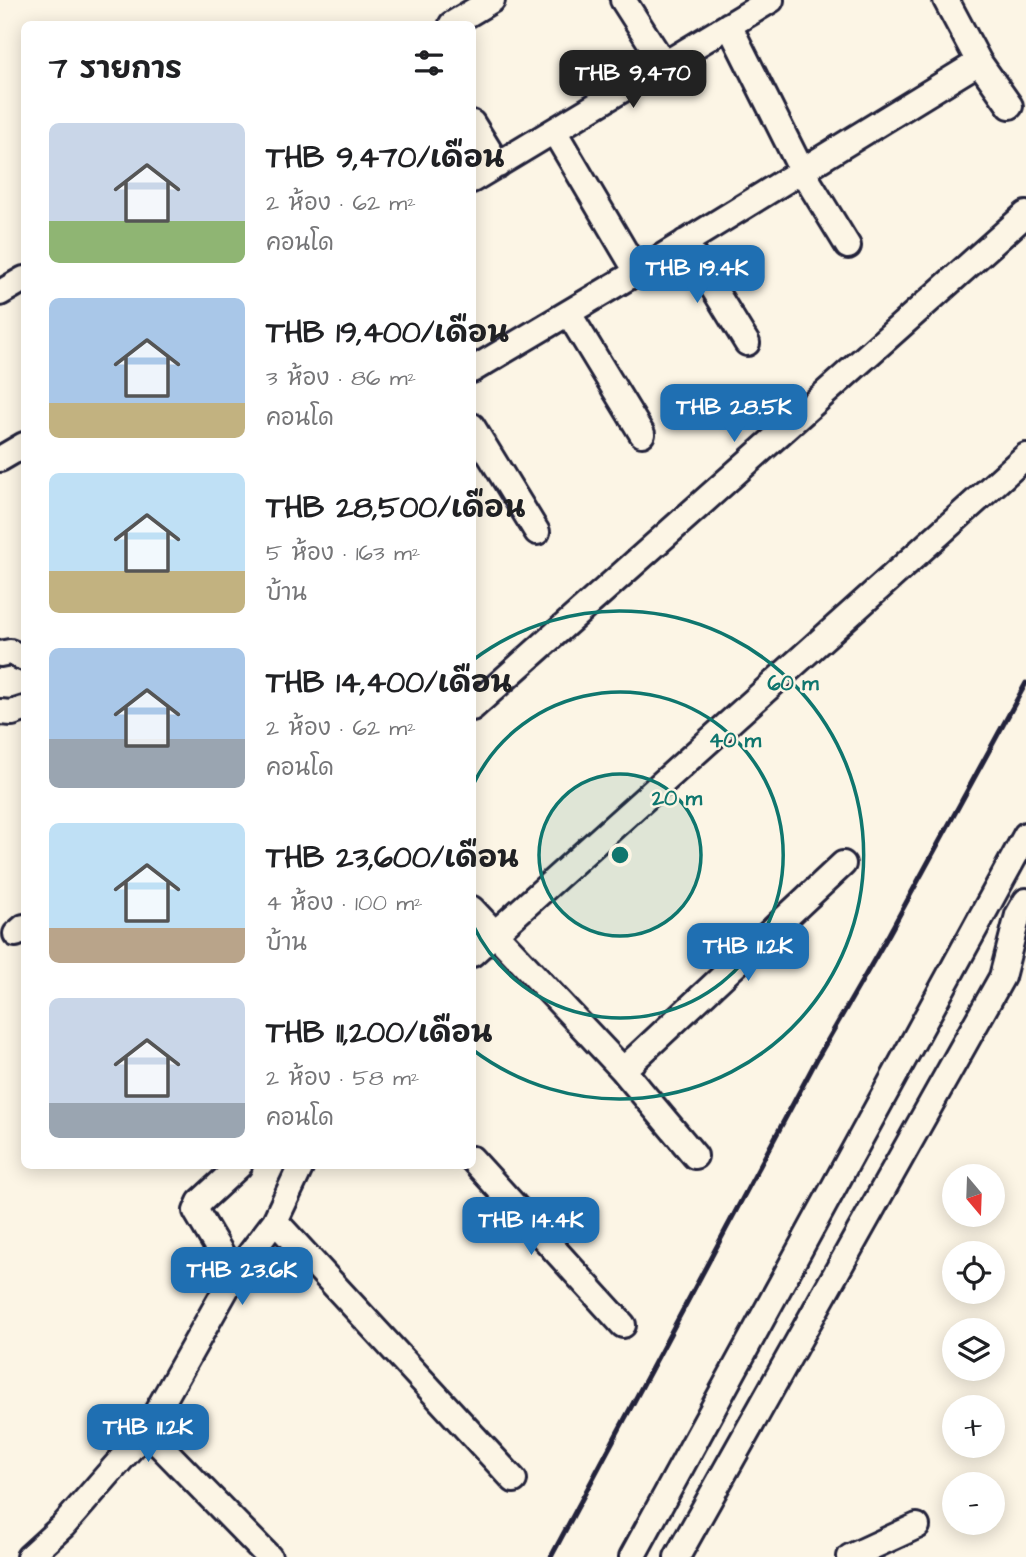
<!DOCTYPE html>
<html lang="th">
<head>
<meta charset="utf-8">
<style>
  :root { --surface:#fff; --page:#f6f6f6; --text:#202124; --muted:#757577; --accent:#1f6fb2 }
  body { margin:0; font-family:"Architects Daughter","Playpen Sans Thai",sans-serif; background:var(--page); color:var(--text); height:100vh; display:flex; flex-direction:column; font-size:26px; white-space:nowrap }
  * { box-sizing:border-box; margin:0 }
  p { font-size:23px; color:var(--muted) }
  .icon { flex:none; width:38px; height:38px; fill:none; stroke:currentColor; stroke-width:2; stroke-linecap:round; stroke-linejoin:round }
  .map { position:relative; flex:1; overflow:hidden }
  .drawer { position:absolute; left:21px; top:21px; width:455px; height:1148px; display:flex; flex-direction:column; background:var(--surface); border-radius:10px; box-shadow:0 4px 18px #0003 }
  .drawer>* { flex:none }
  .needle { width:46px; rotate:161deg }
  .buttons { position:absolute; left:942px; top:1164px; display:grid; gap:14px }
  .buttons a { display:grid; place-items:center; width:63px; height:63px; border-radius:50%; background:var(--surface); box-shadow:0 4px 18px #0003; font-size:35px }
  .price { position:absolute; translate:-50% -60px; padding:0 16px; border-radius:14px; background:var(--accent); color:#fff; font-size:23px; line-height:46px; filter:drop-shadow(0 2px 4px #0008) }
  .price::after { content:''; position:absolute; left:50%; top:42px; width:21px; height:16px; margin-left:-10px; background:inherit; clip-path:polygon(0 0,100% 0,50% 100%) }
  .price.selected { background:#222; color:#fff }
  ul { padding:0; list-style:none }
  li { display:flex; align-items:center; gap:21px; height:175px; padding:0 28px }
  li span { display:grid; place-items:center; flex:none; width:196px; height:140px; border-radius:10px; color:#555 }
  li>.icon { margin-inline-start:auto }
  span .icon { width:84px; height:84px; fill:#fffc; stroke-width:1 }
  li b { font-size:30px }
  h2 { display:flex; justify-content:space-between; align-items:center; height:84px; padding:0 28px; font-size:30px }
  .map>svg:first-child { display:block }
</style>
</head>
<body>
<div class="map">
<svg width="1026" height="1557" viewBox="0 0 1026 1557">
  <rect width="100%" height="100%" fill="#fcf5e5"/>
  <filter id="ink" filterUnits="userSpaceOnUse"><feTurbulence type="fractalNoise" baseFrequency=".0143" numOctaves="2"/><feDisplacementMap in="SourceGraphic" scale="14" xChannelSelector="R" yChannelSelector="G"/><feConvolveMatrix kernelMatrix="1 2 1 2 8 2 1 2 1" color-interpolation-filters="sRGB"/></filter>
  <g filter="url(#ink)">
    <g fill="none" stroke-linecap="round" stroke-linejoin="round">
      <defs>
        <path id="minor" d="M623,0l41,64
          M946,0l33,62 31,44
          M452,24l40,-24
          M729,25l73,146 46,75
          M472,123l26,42
          M554,131l83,141
          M472,180l299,-180
          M685,242l62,101
          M0,293l24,-14
          M569,314l73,120
          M472,370l165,-98 342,-210
          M472,426l65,106
          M0,459l24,-14
          M0,654l10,-2 14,6
          M472,708l554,-494
          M0,712l12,1 12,-4
          M472,909l151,161 72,86
          M16,934l8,-7
          M472,954l554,-498
          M623,1070l220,-206
          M472,1159l151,166
          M275,1221l239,259
          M234,1275l-38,-64 4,-9 39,-36
          M146,1431l88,-156 41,-54 26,-55
          M29,1557l34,-31 83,-95 123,126
          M632,1557l394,-722
          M677,1557l325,-580 16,-62 8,-14
          M850,1557l67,-31"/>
      </defs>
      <use href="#minor" stroke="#22223b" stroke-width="30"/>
      <use href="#minor" stroke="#fcf5e5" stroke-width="24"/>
      <path stroke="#22223b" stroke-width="5" d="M551,1557l267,-500 71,-123 137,-251"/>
    </g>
  </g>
  <circle cx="620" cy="855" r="81" fill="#0f766e" fill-opacity=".12"/>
  <g fill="none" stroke="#0f766e" stroke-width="3.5">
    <circle cx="620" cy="855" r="81"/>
    <path d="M473 785A163 163 0 1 1 473 925"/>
    <path d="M473 660A244 244 0 1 1 473 1050"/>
  </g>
  <circle cx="620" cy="855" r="10" fill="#0f766e" stroke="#fcf5e5" stroke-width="3.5"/>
  <g font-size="21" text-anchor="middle" font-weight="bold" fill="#0f766e" stroke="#fcf5e5" stroke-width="5" stroke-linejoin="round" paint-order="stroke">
    <text x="793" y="690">60 m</text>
    <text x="735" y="747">40 m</text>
    <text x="677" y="805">20 m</text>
  </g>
</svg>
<div class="buttons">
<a><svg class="needle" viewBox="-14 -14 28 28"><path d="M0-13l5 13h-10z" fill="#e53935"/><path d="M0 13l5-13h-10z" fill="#757577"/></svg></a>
<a><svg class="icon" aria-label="locate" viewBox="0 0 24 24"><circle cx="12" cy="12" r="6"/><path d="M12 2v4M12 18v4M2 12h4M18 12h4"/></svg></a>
<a><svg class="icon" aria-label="layers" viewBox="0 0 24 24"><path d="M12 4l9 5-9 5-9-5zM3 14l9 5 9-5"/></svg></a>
<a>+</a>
<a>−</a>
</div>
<b class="price selected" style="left:633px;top:110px">THB 9,470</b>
<b class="price" style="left:697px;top:305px">THB 19.4K</b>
<b class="price" style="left:734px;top:444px">THB 28.5K</b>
<b class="price" style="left:748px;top:983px">THB 11.2K</b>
<b class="price" style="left:531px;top:1257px">THB 14.4K</b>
<b class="price" style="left:242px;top:1307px">THB 23.6K</b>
<b class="price" style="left:148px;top:1464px">THB 11.2K</b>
<section class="drawer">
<h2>7 รายการ<svg class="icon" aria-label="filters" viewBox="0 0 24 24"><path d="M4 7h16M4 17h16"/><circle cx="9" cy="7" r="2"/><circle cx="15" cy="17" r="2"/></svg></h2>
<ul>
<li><span style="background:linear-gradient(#c9d6e8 70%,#8fb573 0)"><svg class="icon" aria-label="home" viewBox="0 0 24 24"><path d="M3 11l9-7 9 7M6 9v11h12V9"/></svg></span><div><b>THB 9,470/เดือน</b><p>2 ห้อง · 62 m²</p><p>คอนโด</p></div></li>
<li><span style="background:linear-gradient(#a9c7e8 75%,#c2b280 0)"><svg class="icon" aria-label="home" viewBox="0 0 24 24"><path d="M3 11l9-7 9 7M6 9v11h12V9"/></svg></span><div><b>THB 19,400/เดือน</b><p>3 ห้อง · 86 m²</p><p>คอนโด</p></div></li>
<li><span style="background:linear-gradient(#bfe0f5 70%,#c2b280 0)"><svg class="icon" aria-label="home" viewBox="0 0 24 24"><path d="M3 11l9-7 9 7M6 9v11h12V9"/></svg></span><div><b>THB 28,500/เดือน</b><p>5 ห้อง · 163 m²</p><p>บ้าน</p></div></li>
<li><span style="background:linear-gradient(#a9c7e8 65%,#9aa5b1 0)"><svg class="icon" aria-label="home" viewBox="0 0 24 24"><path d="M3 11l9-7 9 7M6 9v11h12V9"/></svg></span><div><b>THB 14,400/เดือน</b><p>2 ห้อง · 62 m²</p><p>คอนโด</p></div></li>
<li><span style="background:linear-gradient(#bfe0f5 75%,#b9a48a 0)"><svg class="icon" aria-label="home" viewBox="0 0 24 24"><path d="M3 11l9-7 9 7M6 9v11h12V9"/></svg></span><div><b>THB 23,600/เดือน</b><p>4 ห้อง · 100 m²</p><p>บ้าน</p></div></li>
<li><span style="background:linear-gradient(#c9d6e8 75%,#9aa5b1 0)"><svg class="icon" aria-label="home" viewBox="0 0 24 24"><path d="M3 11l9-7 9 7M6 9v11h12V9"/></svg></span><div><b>THB 11,200/เดือน</b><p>2 ห้อง · 58 m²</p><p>คอนโด</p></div></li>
</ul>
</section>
</div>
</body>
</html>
